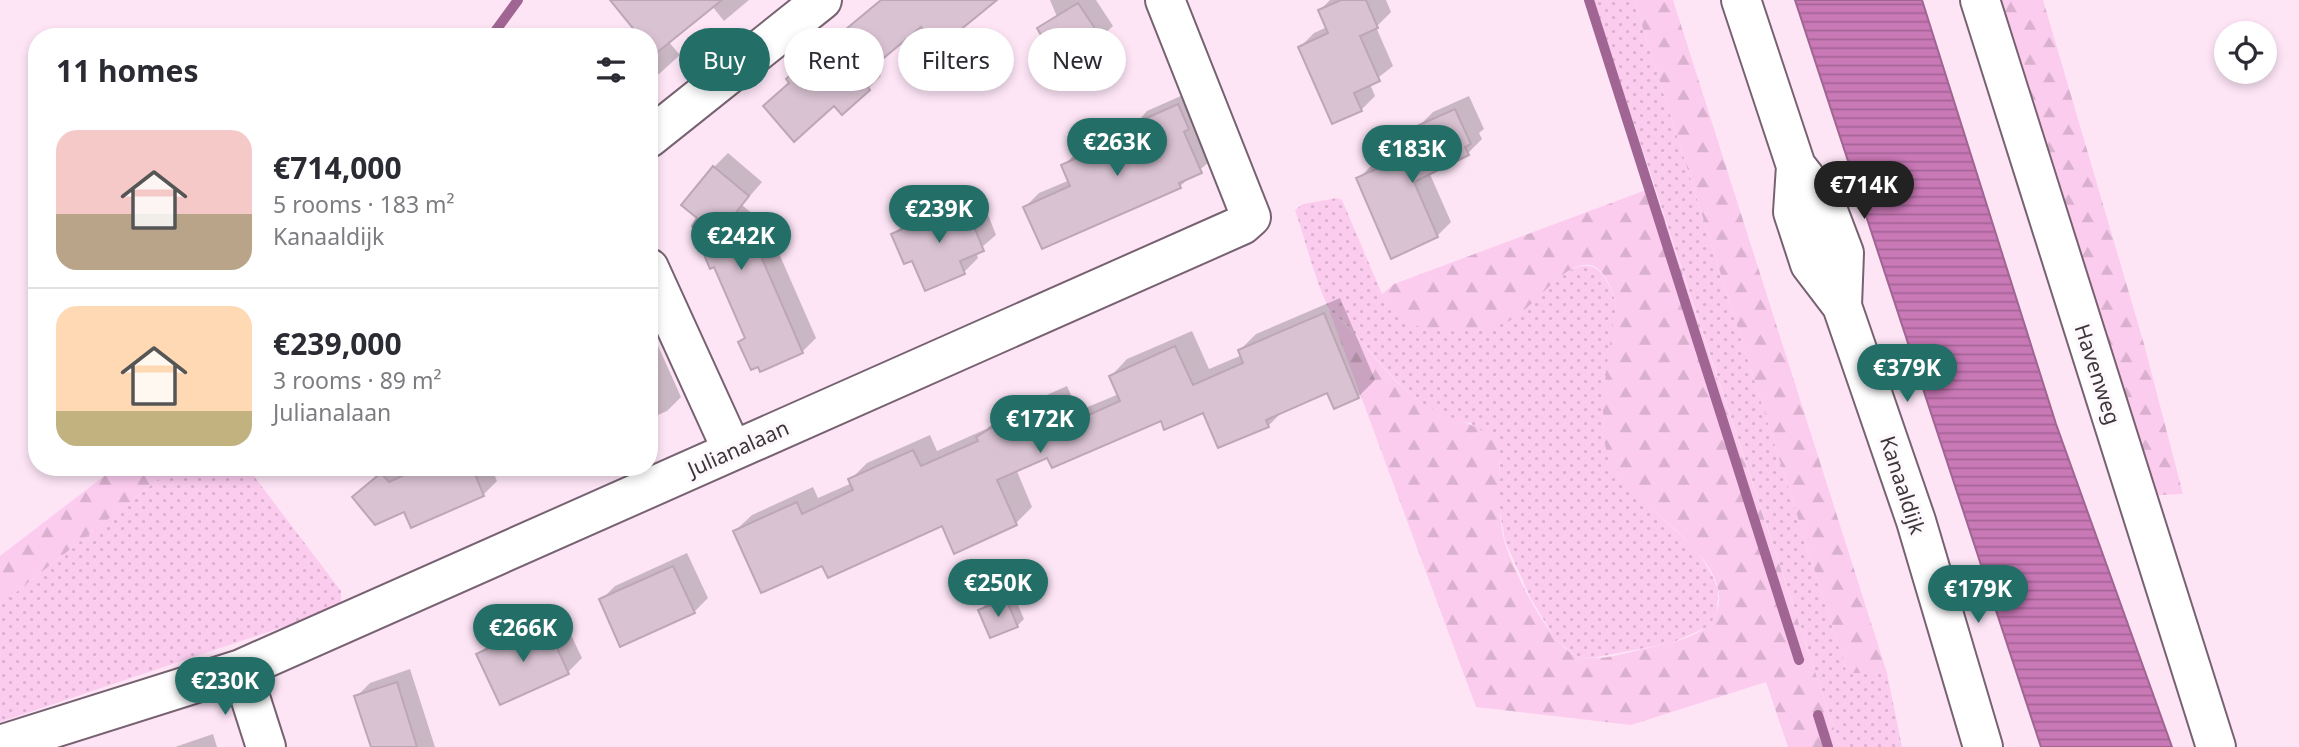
<!DOCTYPE html>
<html lang="en">
<head>
<meta charset="utf-8">
<style>
  :root { --surface:#fff; --page:#f7f7f7; --text:#2b2b33; --muted:#7c7c81; --line:#e1e1e2; --accent:#246e68 }
  body { margin:0; font-family:"Noto Sans",sans-serif; background:var(--page); color:var(--text); height:100vh; display:flex; flex-direction:column; font-size:26px; white-space:nowrap }
  * { box-sizing:border-box; margin:0 }
  p { font-size:23px; color:var(--muted) }
  .icon { flex:none; width:38px; height:38px; fill:none; stroke:currentColor; stroke-width:2; stroke-linecap:round; stroke-linejoin:round }
  .map { position:relative; flex:1; overflow:hidden }
  .panel { position:absolute; left:28px; top:28px; width:630px; height:448px; display:flex; flex-direction:column; background:var(--surface); border-radius:28px; box-shadow:0 4px 10px #0003 }
  .panel>* { flex:none }
  .banner { position:absolute; left:679px; top:28px; width:665px; height:63px; display:flex; gap:14px }
  .buttons { position:absolute; left:2214px; top:21px; display:grid; gap:14px }
  .buttons a { display:grid; place-items:center; width:63px; height:63px; border-radius:50%; background:var(--surface); box-shadow:0 4px 10px #0003; font-size:35px }
  .price { position:absolute; translate:-50% -60px; padding:0 16px; border-radius:24px; background:var(--accent); color:#fff; font-size:23px; line-height:46px; filter:drop-shadow(0 2px 4px #0008) }
  .price::after { content:''; position:absolute; left:50%; top:42px; width:21px; height:16px; margin-left:-10px; background:inherit; clip-path:polygon(0 0,100% 0,50% 100%) }
  .price.selected { background:#222; color:#fff }
  ul { padding:0; list-style:none }
  li { display:flex; align-items:center; gap:21px; height:175px; padding:0 28px }
  li+li { border-top:2px solid var(--line) }
  li span { display:grid; place-items:center; flex:none; width:196px; height:140px; border-radius:21px; color:#555 }
  li>.icon { margin-inline-start:auto }
  span .icon { width:84px; height:84px; fill:#fffc; stroke-width:1 }
  li b { font-size:30px }
  h2 { display:flex; justify-content:space-between; align-items:center; height:84px; padding:0 28px; font-size:30px }
  .chip { padding:0 24px; border-radius:32px; background:var(--surface); box-shadow:0 4px 10px #0003; font-size:24px; line-height:63px }
  .chip.selected { background:var(--accent); color:#fff }
  .map>svg:first-child { display:block }
</style>
</head>
<body>
<div class="map">
<svg width="2299" height="747" viewBox="0 0 2299 747">
  <defs>
    <pattern id="grass-dots" width="8" height="8" patternUnits="userSpaceOnUse" patternTransform="scale(1.75)"><rect width="8" height="8" fill="#fcccef"/><path d="M2 2h.1M6 6h.1" fill="none" stroke="#d9b0ce" stroke-width="1.8" stroke-linecap="round"/></pattern>
    <pattern id="forest-firs" width="22" height="20" patternUnits="userSpaceOnUse" patternTransform="scale(1.75)"><rect width="22" height="20" fill="#fcccef"/><path d="M5 1l3.5 6h-7zM16 11l3.5 6h-7z" fill="#d9b0ce"/></pattern>
    <pattern id="water-rules" width="6" height="5" patternUnits="userSpaceOnUse" patternTransform="scale(1.75)"><rect width="6" height="5" fill="#ca79b7"/><path d="M0 2.5h6" fill="none" stroke="#a56496"/></pattern>
  </defs>
  <rect width="100%" height="100%" fill="#fde5f6"/>
  <path fill="url(#grass-dots)" d="M1593,0h41l213,673h40l15,74h-62z
    M1337,198l5,2 40,94 11,18 170,-37c31,-22 43,-2 53,28l-13,123 15,52 79,72 16,27 5,13 -1,22 -7,14 -39,17 -79,15 -15,-1 -21,-17 -25,-41 -26,-58 -7,-40 2,-39 -29,-39c-57,-8 -88,-59 -124,-98 -5,-6 -15,-10 -19,-18 -14,-30 -22,-65 -33,-97l8,-6z
    M174,467h73l94,124v13l-52,21 -289,97v-117z"/>
  <path fill="url(#forest-firs)" d="M1634,0h39l214,673h-40z
    M1982,0h61l101,344 39,150 -41,2z
    M1654,187l186,560h-52l-22,-65 -135,43 -155,-18 -147,-397c37,29 58,73 100,97 25,14 50,15 69,38 4,32 -2,63 6,95 8,28 47,110 76,117 21,5 47,-5 68,-9 22,-5 59,-11 68,-34 21,-51 -70,-103 -97,-135 -31,-37 -8,-131 -3,-176 -4,-13 -11,-35 -26,-38 -26,-5 -59,47 -83,57 -30,13 -88,15 -114,-10 -4,-4 -8,-13 -11,-18l12,-10z
    M116,467h58l-174,138v-49z"/>
  <path fill="url(#water-rules)" stroke="#a06592" stroke-width="2" d="M1795,0h127l134,424 116,323h-131z"/>
  <path fill="#0003" d="M667,0h82l-25,21 -12,-15 -44,35 12,14 -31,28v-46h-16z
    M881,0h113l-73,25 -47,40 7,11 -12,12 -35,15 -46,-24z
    M1050,0h46l17,26 -13,12 -27,17z
    M1330,0h56l5,12 -15,15 17,39 -23,18 5,12 -14,14 -61,-63 14,-14 13,-6 -7,-17z
    M1192,91l22,67 -34,28 -137,61 -18,-40 14,-14 31,-13 -7,-14 14,-14 57,-26 13,-15z
    M1469,96l15,33 -5,4 3,6 -14,14 -39,19 22,50 -14,14 -79,-57 14,-14 53,-24 -6,-15 14,-14z
    M728,153l34,29 -20,23 25,21 49,112 -14,14 -41,18 -21,-28 6,-6 -46,-118 14,-51z
    M978,189l18,46 -20,17 2,6 -14,14 -38,17 -13,-30 -20,-24 14,-14z
    M1340,298l35,82 -17,17 -30,-7 -44,20 -16,16 -64,-15 -42,8 -114,37 -32,13 16,38 -16,16 -73,1 -120,39 -88,-32 17,-16 61,-28 5,11 34,-15 -2,-3 17,-17 63,-28 7,16 49,-22 23,-17 58,-26 11,25 41,-17 -8,-18 16,-17 65,-28 17,38 33,-14 -2,-5 16,-16z
    M651,330l30,67 -14,14 -18,8z
    M407,467h84l6,14 -14,14 -78,15 -37,-26z
    M687,553l21,45 -14,14 -93,-12 14,-14z
    M1013,593l11,26 -7,7 -37,-16 7,-7z
    M559,610l23,48 -14,14 -90,-17 14,-14z
    M410,669l25,78h-63l-16,-50 14,-14z
    M213,734l4,13h-42z"/>
  <g fill="none" stroke-linecap="round" stroke-linejoin="round">
    <path stroke="#a06592" stroke-width="10" d="M1589,0l210,660
      M491,37l27,-37
      M1818,715l10,32"/>
  </g>
  <path fill="#d9c2d2" stroke="#bda7b7" stroke-width="2" d="M610,0h112l-73,59v-22h-9z
    M881,0h116l-59,48 -17,-21 -60,50 9,13 -28,25 -8,-9 -40,36 -31,-36 26,-23 -3,-4z
    M1341,0h25l12,28 -18,8 20,45 -26,12 8,18 -30,13 -34,-77 30,-14 -10,-23z
    M1078,3l24,36 -43,27 -22,-38z
    M1178,104l11,25 -5,3 18,41 -23,10 2,5 -139,61 -19,-42 47,-21 -9,-21 74,-33 -4,-7z
    M1455,109l16,35 -6,3 4,8 -55,27 24,55 -47,22 -35,-81 70,-31 -9,-21z
    M713,166l36,30 -19,24 24,20 49,113 -43,19 -2,-5 -7,3 -13,-28 7,-4 -31,-71 -4,2 -18,-43 5,-8 -16,-13z
    M964,202l20,49 -24,10 5,13 -40,17 -13,-30 -8,3 -13,-30z
    M1324,313l35,85 -25,11 -7,-16 -61,27 3,7 -51,21 -15,-35 -39,17 -3,-9 -109,47 -5,-10 -50,22 20,45 -63,29 -12,-28 -114,52 -6,-12 -61,27 -28,-62 64,-29 5,12 51,-24 -5,-11 65,-29 8,16 57,-25 -2,-4 15,-9 60,-26 11,25 58,-26 -11,-25 66,-30 18,39 50,-22 -5,-13z
    M422,467h50l12,29 -73,32 -7,-16 -29,13 -23,-28 29,-24 8,9z
    M673,566l22,47 -75,34 -21,-48z
    M1006,599l12,28 -28,11 -12,-28z
    M545,622l24,52 -69,31 -24,-51z
    M397,682l20,65h-46l-17,-51z"/>
  <g fill="none" stroke-linecap="round" stroke-linejoin="round">
    <defs>
      <path id="street" d="M1980,0l236,747
        M649,138l173,-138
        M649,268l83,182
        M241,669l25,78
        M0,745l241,-76 1001,-444 9,-8 -86,-217"/>
      <path id="secondary" d="M1741,0l55,166 29,37 19,50 -2,53
        M1796,166l-3,46 17,52 32,42 74,215 67,226"/>
    </defs>
    <use href="#street" stroke="#776271" stroke-width="42"/>
    <use href="#secondary" stroke="#776271" stroke-width="42"/>
    <use href="#street" stroke="#fff" stroke-width="38"/>
    <use href="#secondary" stroke="#fff" stroke-width="38"/>
  </g>
  <g text-anchor="middle" dominant-baseline="central" stroke-width="7" stroke-linejoin="round" paint-order="stroke">
    <g font-size="21" fill="#3e353b" stroke="#fdf8fc">
      <text transform="translate(2098 374) rotate(72)">Havenweg</text>
      <text transform="translate(738 448) rotate(-24)">Julianalaan</text>
      <text transform="translate(1903 485) rotate(72)">Kanaaldijk</text>
    </g>
  </g>
</svg>
<div class="buttons">
<a><svg class="icon" aria-label="locate" viewBox="0 0 24 24"><circle cx="12" cy="12" r="6"/><path d="M12 2v4M12 18v4M2 12h4M18 12h4"/></svg></a>
</div>
<b class="price" style="left:1117px;top:178px">€263K</b>
<b class="price" style="left:1412px;top:185px">€183K</b>
<b class="price selected" style="left:1864px;top:221px">€714K</b>
<b class="price" style="left:939px;top:245px">€239K</b>
<b class="price" style="left:741px;top:272px">€242K</b>
<b class="price" style="left:1907px;top:404px">€379K</b>
<b class="price" style="left:1040px;top:455px">€172K</b>
<b class="price" style="left:998px;top:619px">€250K</b>
<b class="price" style="left:1978px;top:625px">€179K</b>
<b class="price" style="left:523px;top:664px">€266K</b>
<b class="price" style="left:225px;top:717px">€230K</b>
<div class="banner">
<a class="chip selected">Buy</a>
<a class="chip">Rent</a>
<a class="chip">Filters</a>
<a class="chip">New</a>
</div>
<section class="panel">
<h2>11 homes<svg class="icon" aria-label="filters" viewBox="0 0 24 24"><path d="M4 7h16M4 17h16"/><circle cx="9" cy="7" r="2"/><circle cx="15" cy="17" r="2"/></svg></h2>
<ul>
<li><span style="background:linear-gradient(#f6c9c9 60%,#b9a48a 0)"><svg class="icon" aria-label="home" viewBox="0 0 24 24"><path d="M3 11l9-7 9 7M6 9v11h12V9"/></svg></span><div><b>€714,000</b><p>5 rooms · 183 m²</p><p>Kanaaldijk</p></div></li>
<li><span style="background:linear-gradient(#ffd9b3 75%,#c2b280 0)"><svg class="icon" aria-label="home" viewBox="0 0 24 24"><path d="M3 11l9-7 9 7M6 9v11h12V9"/></svg></span><div><b>€239,000</b><p>3 rooms · 89 m²</p><p>Julianalaan</p></div></li>
</ul>
</section>
</div>
</body>
</html>
